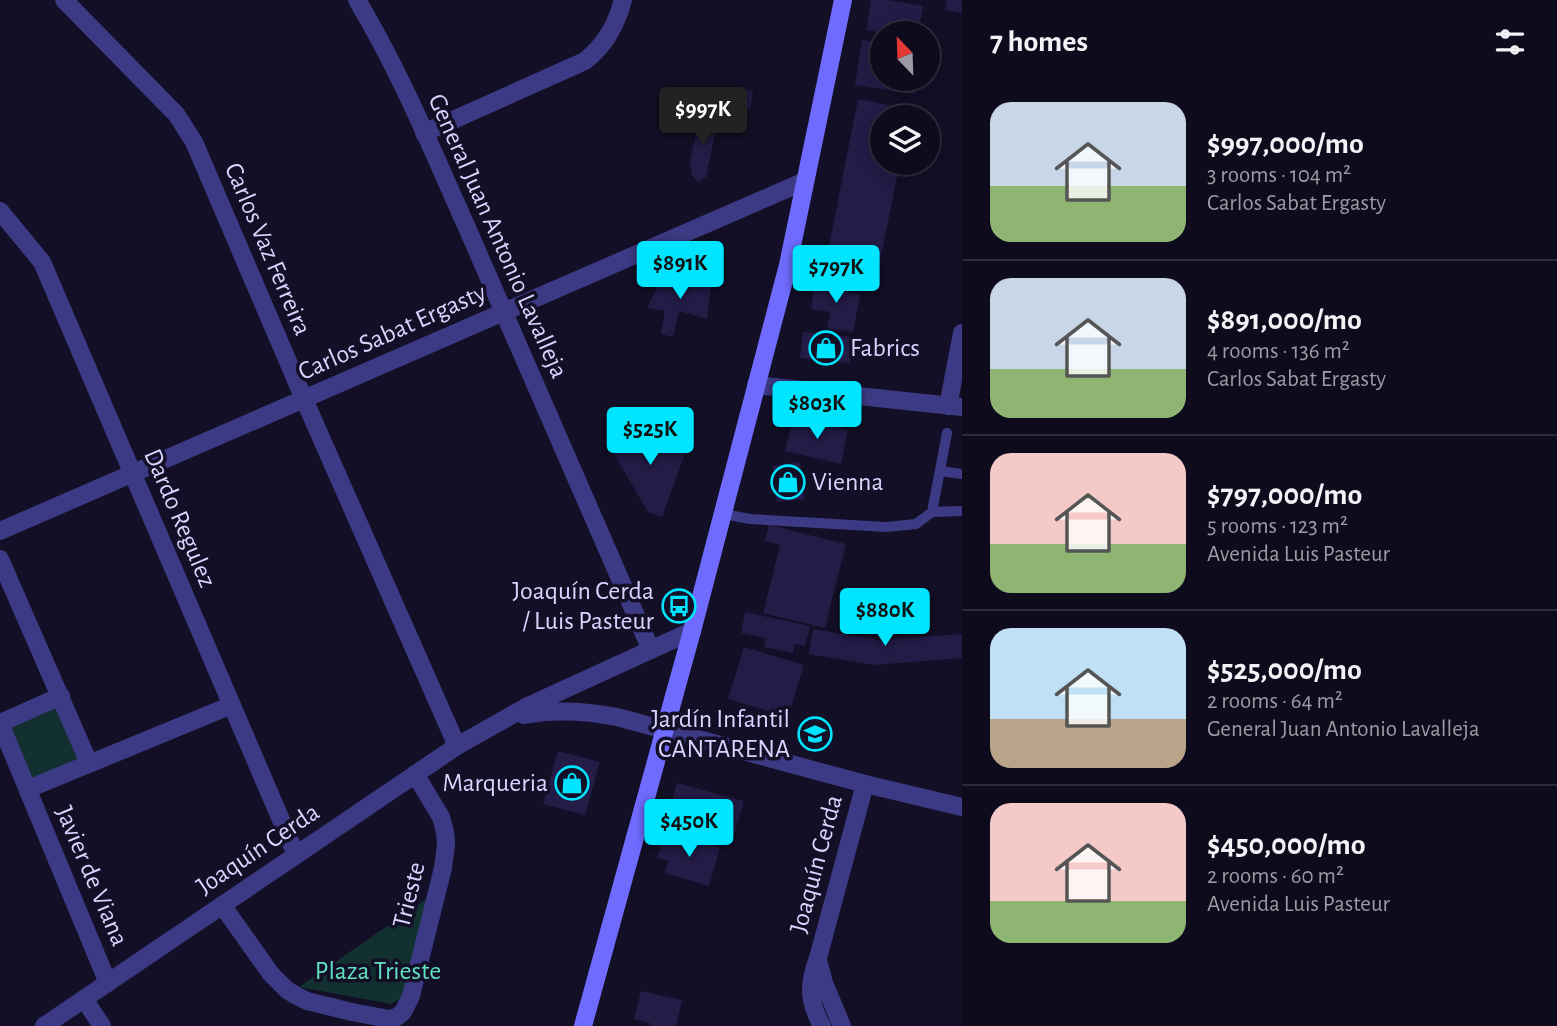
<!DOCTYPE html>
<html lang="en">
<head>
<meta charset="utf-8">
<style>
  :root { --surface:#0e0b1c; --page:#171425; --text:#f1f3f6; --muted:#9b9ba3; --line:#2e2b3b; --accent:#00e5ff }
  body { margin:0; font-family:"Alegreya Sans",sans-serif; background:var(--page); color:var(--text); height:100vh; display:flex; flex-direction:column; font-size:26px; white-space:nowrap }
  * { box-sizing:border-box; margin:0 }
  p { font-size:23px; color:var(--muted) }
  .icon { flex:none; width:38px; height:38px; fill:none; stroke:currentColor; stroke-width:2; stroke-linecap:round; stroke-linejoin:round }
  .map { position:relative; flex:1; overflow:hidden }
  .drawer { display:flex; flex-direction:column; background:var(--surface); width:595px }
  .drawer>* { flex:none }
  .needle { width:46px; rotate:337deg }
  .buttons { position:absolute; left:870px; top:21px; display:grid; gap:14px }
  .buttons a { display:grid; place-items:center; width:70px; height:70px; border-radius:50%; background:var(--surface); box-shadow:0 4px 18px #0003,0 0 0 2px var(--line); font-size:35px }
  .price { position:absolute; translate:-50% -60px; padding:0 16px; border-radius:7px; background:var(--accent); color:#111; font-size:23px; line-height:46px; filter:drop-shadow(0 2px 4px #0008) }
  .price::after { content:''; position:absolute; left:50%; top:42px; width:21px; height:16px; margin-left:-10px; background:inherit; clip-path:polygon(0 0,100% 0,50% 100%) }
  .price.on { background:#222; color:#fff }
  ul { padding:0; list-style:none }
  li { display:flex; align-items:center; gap:21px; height:175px; padding:0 28px }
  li+li { border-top:2px solid var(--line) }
  li span { display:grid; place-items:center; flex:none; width:196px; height:140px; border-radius:21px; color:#555 }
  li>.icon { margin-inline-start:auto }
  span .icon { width:84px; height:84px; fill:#fffc; stroke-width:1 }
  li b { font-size:30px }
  h2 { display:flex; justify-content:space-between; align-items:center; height:84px; padding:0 28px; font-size:30px }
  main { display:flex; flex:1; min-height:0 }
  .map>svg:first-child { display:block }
</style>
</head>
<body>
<main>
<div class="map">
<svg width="962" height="1026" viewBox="0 0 962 1026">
  <rect width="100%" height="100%" fill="#130f26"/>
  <path fill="#12302f" d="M59,703l24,56 -55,24 -24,-57z
    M432,895l-30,103 -11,6 -92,-17z"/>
  <path fill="#241b47" d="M871,0h18l34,6 -5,27h-31l-21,-3z
    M947,0h15v13l-17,-3z
    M862,40l20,3v36h36l-3,15 -60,-9z
    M730,87l23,4 -3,19 -23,-4z
    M858,99l52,10 -2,8h-26v46h18l-22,108 -52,-10z
    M700,116l18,4 -12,57 -8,5 -6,-7 -2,-15z
    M663,276l48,9 -4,34 -28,-8 -6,26 -12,-3 4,-23 -18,-3z
    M816,278l18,3 -1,9 27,5 -7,37 -26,-4 3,-16 -19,-3z
    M803,332l49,5 -2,26 -50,-5z
    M793,418l55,12 -7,34 -56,-13z
    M635,429l52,19 -25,69 -14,-5 -40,-68z
    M800,462l4,37 -27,3 -4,-36z
    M769,525l77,19 -21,84 -62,-15 17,-68 -15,-4z
    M745,612l65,14 -5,20 -10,-2 -2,9 -29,-6 2,-9 -25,-5z
    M813,629l66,11 83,-6v24l-87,7 -66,-11z
    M744,647l60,18 -16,52 -60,-18z
    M558,751l42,11 -15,53 -42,-11z
    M677,783l67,18 -9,31 -67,-18z
    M672,834l48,14 -11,38 -44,-13 3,-12 -11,-3 5,-16 7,2z
    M641,991l41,9 -6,26h-27l1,-3 -16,-4z"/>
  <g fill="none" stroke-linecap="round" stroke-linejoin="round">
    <path stroke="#3d3a85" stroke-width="10" d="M940,471l22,3
      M932,512l15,-79
      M722,514l29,5 135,8 30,-3 16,-12 30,-1"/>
    <path stroke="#3d3a85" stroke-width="18" d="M64,0l112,114 18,28 110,257 153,347
      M357,0c44,73 76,152 111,230 62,140 121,281 183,420
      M424,133l161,-72c21,-17 31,-36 38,-61
      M0,211l42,51 254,593
      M756,385l206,22
      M948,406l14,-73
      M0,531l805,-350
      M0,559l89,204
      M0,723l108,260
      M0,723l61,-27
      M28,789l204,-84
      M222,905l49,69 16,16 10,6 10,5 45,11 37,7 8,-2 6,-5 8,-16 32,-128 3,-24 -1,-12 -4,-15 -26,-43
      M818,960l6,23 18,43
      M84,999l18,27
      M822,1026c-14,-26 -14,-41 -4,-68l47,-174"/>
    <path stroke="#3d3a85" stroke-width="18" d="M524,715c32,-6 62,-4 93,2l248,67 97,23
      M44,1026l413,-280 69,-39 166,-76"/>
    <path stroke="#6f6bff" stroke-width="18" d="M583,1026l109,-395 96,-366 55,-265"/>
  </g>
  <defs>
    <symbol id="shop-ring" viewBox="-11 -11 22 22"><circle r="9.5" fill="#130f26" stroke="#00e5ff" stroke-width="1.5"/><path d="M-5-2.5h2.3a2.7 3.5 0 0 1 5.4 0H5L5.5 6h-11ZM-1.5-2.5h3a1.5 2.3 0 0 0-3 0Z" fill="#00e5ff"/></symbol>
    <symbol id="bus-ring" viewBox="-11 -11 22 22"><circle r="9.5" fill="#130f26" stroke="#00e5ff" stroke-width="1.5"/><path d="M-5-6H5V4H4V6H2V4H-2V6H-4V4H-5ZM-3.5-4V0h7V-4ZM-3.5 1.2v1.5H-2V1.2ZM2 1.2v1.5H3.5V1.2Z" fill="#00e5ff"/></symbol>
    <symbol id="school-ring" viewBox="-11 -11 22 22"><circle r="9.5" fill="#130f26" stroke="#00e5ff" stroke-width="1.5"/><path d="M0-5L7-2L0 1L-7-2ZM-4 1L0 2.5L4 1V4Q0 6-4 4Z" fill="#00e5ff"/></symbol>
  </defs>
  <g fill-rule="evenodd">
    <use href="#shop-ring" x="807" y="329" width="38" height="38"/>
    <use href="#shop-ring" x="769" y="463" width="38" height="38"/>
    <use href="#bus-ring" x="660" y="587" width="38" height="38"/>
    <use href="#school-ring" x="796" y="715" width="38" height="38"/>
    <use href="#shop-ring" x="553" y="764" width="38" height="38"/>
  </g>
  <g text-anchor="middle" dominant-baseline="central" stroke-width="7" stroke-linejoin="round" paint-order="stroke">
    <g font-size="26" fill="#d9d4ff" stroke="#130f26">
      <text transform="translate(498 236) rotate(66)">General Juan Antonio Lavalleja</text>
      <text transform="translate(268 249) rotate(67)">Carlos Vaz Ferreira</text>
      <text transform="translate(392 332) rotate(-24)">Carlos Sabat Ergasty</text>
      <text transform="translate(180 518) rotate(67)">Dardo Regulez</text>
      <text transform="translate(258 849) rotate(-34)">Joaquín Cerda</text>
      <text transform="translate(816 864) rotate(-75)">Joaquín Cerda</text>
      <text transform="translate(92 876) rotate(67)">Javier de Viana</text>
      <text transform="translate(409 895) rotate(-76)">Trieste</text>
    </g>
    <g font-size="26" fill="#d9d4ff" stroke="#130f26" text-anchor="end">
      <text x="850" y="348" text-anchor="start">Fabrics</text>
      <text x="812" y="482" text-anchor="start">Vienna</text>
      <text x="654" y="591">Joaquín Cerda<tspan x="654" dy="30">/ Luis Pasteur</tspan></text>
      <text x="790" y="719">Jardín Infantil<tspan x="790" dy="30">CANTARENA</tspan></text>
      <text x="548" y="783">Marqueria</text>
    </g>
    <g font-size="26" fill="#5fe0c0" stroke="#130f26">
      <text x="378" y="971">Plaza Trieste</text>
    </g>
  </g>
</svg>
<div class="buttons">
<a><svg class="needle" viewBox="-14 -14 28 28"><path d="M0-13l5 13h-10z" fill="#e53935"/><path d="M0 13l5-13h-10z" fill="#9b9ba3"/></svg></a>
<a><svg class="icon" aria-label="layers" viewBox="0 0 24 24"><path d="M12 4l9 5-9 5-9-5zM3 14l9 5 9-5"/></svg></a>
</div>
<b class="price on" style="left:703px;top:147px">$997K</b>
<b class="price" style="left:680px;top:301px">$891K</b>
<b class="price" style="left:836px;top:305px">$797K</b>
<b class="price" style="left:817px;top:441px">$803K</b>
<b class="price" style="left:650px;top:467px">$525K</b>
<b class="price" style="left:885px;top:648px">$880K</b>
<b class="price" style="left:689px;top:859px">$450K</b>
</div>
<section class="drawer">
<h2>7 homes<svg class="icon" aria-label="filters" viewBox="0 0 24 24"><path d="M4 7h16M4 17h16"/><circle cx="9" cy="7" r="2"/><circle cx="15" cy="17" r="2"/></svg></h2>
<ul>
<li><span style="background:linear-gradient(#c9d6e8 60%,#8fb573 0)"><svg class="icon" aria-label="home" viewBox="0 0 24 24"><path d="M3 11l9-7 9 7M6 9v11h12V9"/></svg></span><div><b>$997,000/mo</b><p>3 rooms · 104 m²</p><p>Carlos Sabat Ergasty</p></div></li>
<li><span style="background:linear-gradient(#c9d6e8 65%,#8fb573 0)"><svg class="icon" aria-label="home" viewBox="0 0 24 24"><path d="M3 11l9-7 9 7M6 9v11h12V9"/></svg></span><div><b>$891,000/mo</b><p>4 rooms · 136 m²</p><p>Carlos Sabat Ergasty</p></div></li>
<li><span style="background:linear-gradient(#f6c9c9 65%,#8fb573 0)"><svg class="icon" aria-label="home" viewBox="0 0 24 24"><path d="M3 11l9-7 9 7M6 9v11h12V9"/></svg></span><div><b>$797,000/mo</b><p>5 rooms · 123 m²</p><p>Avenida Luis Pasteur</p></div></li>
<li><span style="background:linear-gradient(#bfe0f5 65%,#b9a48a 0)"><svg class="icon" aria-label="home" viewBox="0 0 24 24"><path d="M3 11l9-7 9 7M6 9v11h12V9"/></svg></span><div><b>$525,000/mo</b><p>2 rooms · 64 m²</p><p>General Juan Antonio Lavalleja</p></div></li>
<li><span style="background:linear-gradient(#f6c9c9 70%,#8fb573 0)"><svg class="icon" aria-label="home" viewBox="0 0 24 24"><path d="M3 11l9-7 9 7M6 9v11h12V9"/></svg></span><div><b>$450,000/mo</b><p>2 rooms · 60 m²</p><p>Avenida Luis Pasteur</p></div></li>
</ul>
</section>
</main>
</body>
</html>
